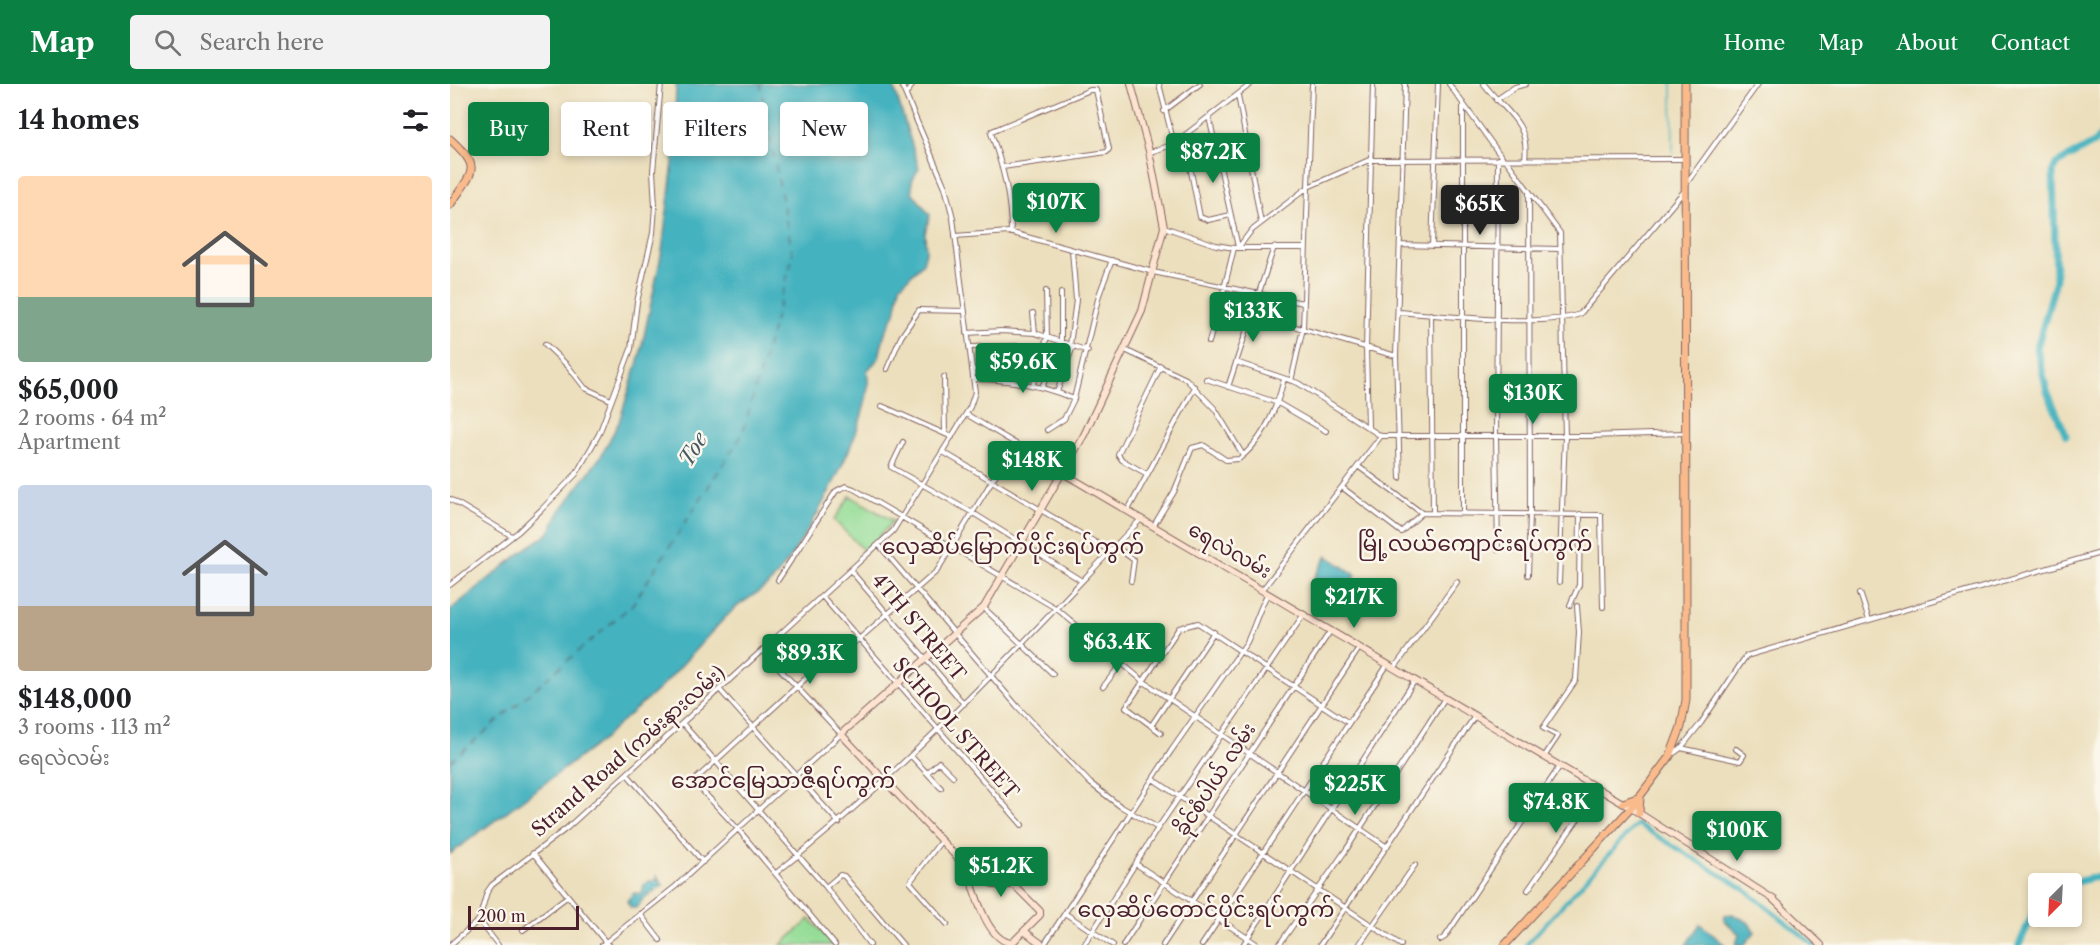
<!DOCTYPE html>
<html lang="en">
<head>
<meta charset="utf-8">
<style>
  :root { --surface:#fff; --page:#f2f2f2; --text:#202124; --muted:#757577; --accent:#0b8043 }
  body { margin:0; font-family:"Libre Caslon Text","Noto Sans Myanmar",serif; background:var(--page); color:var(--text); height:100vh; display:flex; flex-direction:column; font-size:22px; white-space:nowrap }
  * { box-sizing:border-box; margin:0 }
  p { font-size:20px; color:var(--muted) }
  .icon { flex:none; width:33px; height:33px; fill:none; stroke:currentColor; stroke-width:2; stroke-linecap:round; stroke-linejoin:round }
  .map { position:relative; flex:1; overflow:hidden }
  .drawer { display:flex; flex-direction:column; background:var(--surface); width:450px }
  .drawer>* { flex:none }
  .top-card { position:absolute; left:18px; top:18px; width:570px; height:54px; display:flex; gap:12px }
  .needle { width:39px; rotate:204deg }
  .controls { position:absolute; left:1578px; top:789px; display:grid; gap:12px }
  .controls a { display:grid; place-items:center; width:54px; height:54px; border-radius:6px; background:var(--surface); box-shadow:0 3px 9px #0003; font-size:30px }
  .scale { position:absolute; left:18px; bottom:15px; width:111px; box-sizing:border-box; padding-left:6px; border:3px solid #4a1f2b; border-top:0; font-size:16px; line-height:21px; white-space:nowrap; color:#4a1f2b; -webkit-text-stroke:4px #fbf7ec; paint-order:stroke }
  .price { position:absolute; translate:-50% -51px; padding:0 14px; border-radius:6px; background:var(--accent); color:#fff; font-size:20px; line-height:39px; filter:drop-shadow(0 2px 3px #0008) }
  .price::after { content:''; position:absolute; left:50%; top:36px; width:18px; height:14px; margin-left:-9px; background:inherit; clip-path:polygon(0 0,100% 0,50% 100%) }
  .price.current { background:#222; color:#fff }
  ul { padding:0; list-style:none }
  li { display:grid; align-content:center; gap:12px; height:318px; padding:0 18px }
  li span { display:grid; place-items:center; height:186px; border-radius:6px; color:#555 }
  li>.icon { margin-inline-start:auto }
  span .icon { width:108px; height:108px; fill:#fffc; stroke-width:1 }
  li b { font-size:26px }
  h2 { display:flex; justify-content:space-between; align-items:center; height:72px; padding:0 18px; font-size:26px }
  .chip { padding:0 21px; border-radius:6px; background:var(--surface); box-shadow:0 3px 9px #0003; font-size:21px; line-height:54px }
  .chip.current { background:var(--accent); color:#fff }
  header { display:flex; align-items:center; gap:36px; box-sizing:border-box; height:84px; padding:0 30px; background:var(--accent); color:#fff }
  header strong { font-size:28px }
  nav { display:flex; gap:33px; margin-inline-start:auto; font-size:21px }
  .search { width:420px; height:54px; background:var(--page); display:flex; align-items:center; gap:15px; box-sizing:border-box; padding:0 21px; border-radius:6px; color:var(--muted); font-size:22px }
  main { display:flex; flex:1; min-height:0 }
  .map>svg:first-child { display:block }
</style>
</head>
<body>
<header>
<strong>Map</strong>
<div class="search"><svg class="icon" aria-label="search" viewBox="0 0 24 24"><circle cx="10" cy="10" r="6"/><path d="M15 15l6 6"/></svg>Search here</div>
<nav><a>Home</a><a>Map</a><a>About</a><a>Contact</a></nav>
</header>
<main>
<section class="drawer">
<h2>14 homes<svg class="icon" aria-label="filters" viewBox="0 0 24 24"><path d="M4 7h16M4 17h16"/><circle cx="9" cy="7" r="2"/><circle cx="15" cy="17" r="2"/></svg></h2>
<ul>
<li><span style="background:linear-gradient(#ffd9b3 65%,#7fa58c 0)"><svg class="icon" aria-label="home" viewBox="0 0 24 24"><path d="M3 11l9-7 9 7M6 9v11h12V9"/></svg></span><div><b>$65,000</b><p>2 rooms · 64 m²</p><p>Apartment</p></div></li>
<li><span style="background:linear-gradient(#c9d6e8 65%,#b9a48a 0)"><svg class="icon" aria-label="home" viewBox="0 0 24 24"><path d="M3 11l9-7 9 7M6 9v11h12V9"/></svg></span><div><b>$148,000</b><p>3 rooms · 113 m²</p><p>ရေလဲလမ်း</p></div></li>
</ul>
</section>
<div class="map">
<svg width="1650" height="861" viewBox="0 0 1650 861">
  <rect width="100%" height="100%" fill="#fbf7ec"/>
  <filter id="ink" filterUnits="userSpaceOnUse"><feTurbulence type="fractalNoise" baseFrequency=".0167" numOctaves="2"/><feDisplacementMap in="SourceGraphic" scale="12" xChannelSelector="R" yChannelSelector="G"/><feConvolveMatrix kernelMatrix="1 2 1 2 8 2 1 2 1" color-interpolation-filters="sRGB"/></filter>
  <filter id="wash" filterUnits="userSpaceOnUse"><feTurbulence type="fractalNoise" baseFrequency=".008" numOctaves="4" result="noise"/><feDisplacementMap in="SourceGraphic" scale="24" xChannelSelector="R" yChannelSelector="G"/><feGaussianBlur stdDeviation="1.35" result="paint"/><feColorMatrix in="noise" values="0 0 0 0 0 0 0 0 0 0 0 0 0 0 0 0 0 1.4 0 .05"/><feComposite in="paint" operator="in"/></filter>
  <g filter="url(#wash)">
    <rect width="100%" height="100%" fill="#ecdfbd"/>
    <path fill="#95dd97" stroke="#707e61" stroke-width="1.5" d="M400,412l43,25 -28,31 -31,-32z
      M360,835l24,26h-53z"/>
    <path fill="#44b2bf" stroke="#476875" stroke-width="1.5" d="M226,0h217l26,84 -7,13v11l18,23 -5,18 1,19 -3,11 -23,23 -5,27 -11,22 -5,23 -12,13c11,43 -64,176 -94,209 -12,12 -27,19 -40,30 -25,24 -47,52 -72,77 -19,18 -40,33 -57,52l-154,115v-244l78,-63 20,-13 12,-23 41,-55 18,-34 21,-67 22,-104 12,-96z
      M877,472l29,19 -17,24 -29,-15z
      M207,792l6,9 -21,15 -5,8h-6l-4,-7 7,-8 8,1 1,-8 6,-5 7,1z
      M1282,830l16,8 7,10 -11,13h-8l3,-11 -15,-14v-4z
      M1250,840l25,21h-39z"/>
    <g fill="none" stroke-linecap="round" stroke-linejoin="round">
      <path stroke="#44b2bf" stroke-width="1.5" d="M1222,0l1,70"/>
      <path stroke="#44b2bf" stroke-width="4" d="M1076,861l111,-121 107,65 70,56"/>
      <path stroke="#44b2bf" stroke-width="7" d="M1616,351l-19,-44 -10,-43 19,-68 -3,-109 3,-7 38,-21 6,-7
        M1618,800l28,-7 4,3
        M1569,861l15,-34 4,-4"/>
      <path stroke="#485a66" stroke-width="1.5" stroke-dasharray="8 6" stroke-linecap="butt" d="M0,678l182,-157 110,-170 51,-179 -33,-172"/>
    </g>
  </g>
  <g filter="url(#ink)">
    <g fill="none" stroke-linecap="round" stroke-linejoin="round">
      <defs>
        <path id="street" d="M709,0l15,60
          M999,0l54,75
          M1034,0c20,27 46,38 41,75
          M456,10l7,-10
          M788,11l23,128
          M1046,16l19,-13 11,-3
          M714,27l36,-27
          M759,33l29,130
          M734,52l16,81 8,3 23,-5
          M700,68l22,-7 79,-61
          M1048,75l-2,277 2,114
          M1056,76l54,73 5,203 -6,146
          M553,83l104,-15 2,-3 -13,-59h-6l-98,41 -1,2c12,34 20,64 20,100
          M1236,100l72,-100
          M714,143l52,18 18,3h71
          M505,152l54,-4 144,40 150,31
          M950,161l160,4
          M982,162l6,-162
          M784,164l-14,57 176,51
          M788,164l13,-17 57,-44 4,-103
          M948,228c44,3 143,16 182,2l105,-124
          M583,229l2,20
          M981,230l2,199
          M517,249l34,-2 34,2 53,18
          M759,258l11,-37
          M95,260l23,22 17,22 26,12
          M620,261l6,-45 -4,-50
          M519,263l49,-1
          M675,266l61,29 29,30 28,46
          M575,267l19,2
          M786,278l62,21 83,53h208l96,-3
          M437,285l14,-32 18,-27 46,1
          M522,286l32,-3
          M494,293l1,57
          M523,295c36,0 68,6 101,20
          M756,295l72,24 48,28
          M841,297l12,-53 5,-141 61,-27 316,-1
          M583,300l14,-47 -1,-46
          M592,303l19,-42v-52
          M778,303l46,-140
          M607,308l16,-46
          M432,322l70,31
          M516,330l97,58
          M918,343l-2,-78 7,-265
          M597,346l17,-11 10,-20 25,-104 13,-35
          M453,358l-12,25 82,46 109,68
          M493,368l167,99
          M909,383l63,46 179,2 2,92
          M697,390l-25,-14 -4,-6 43,-88
          M950,394l-4,-122 9,-272
          M893,404l58,44 21,-19
          M0,415l62,37
          M678,426l67,-123
          M1013,429v-410
          M704,441l20,-33 18,-44 11,-3 23,15 13,-1c24,-19 38,-51 45,-80
          M429,461l138,161 73,77 30,23 38,22
          M665,462l19,14 -3,21
          M401,487l113,133
          M1078,491l2,-62 -1,-321
          M328,496l58,-89 10,-5 8,3 203,120 86,72 244,166
          M0,501l68,-53 23,-22 35,-36 23,-40 32,-85 6,-47 16,-69 2,-27 -2,-35 8,-87
          M813,505l118,-153
          M1410,509l9,27
          M372,512l200,229
          M1120,521l9,-20 1,-71
          M534,524l69,66
          M945,583l62,-85
          M653,603l18,-23
          M270,606l119,133
          M233,640l142,162 45,59
          M701,642l63,-94
          M711,649l-35,-26 53,-79 19,-5 151,100
          M1231,664l59,13 4,-6 -8,-6
          M1221,671l10,-7 20,-25 45,-67 354,-103
          M461,672l30,32
          M1094,673l14,-21 -15,-8 33,-48 3,-48 -2,-26
          M477,689l12,-11 14,14
          M177,690l76,88
          M703,695l248,166
          M491,757l-31,41 37,42
          M83,769l75,92
          M686,780l122,81
          M326,789c134,-105 248,-232 365,-354
          M376,803l14,-12 4,1 59,69
          M1078,806l71,-101
          M190,830l20,26
          M616,830l47,31
          M29,836l19,25
          M73,846l45,-34
          M990,856l5,-3 115,-171
          M0,861l29,-25 8,-28 5,-7 75,-57 326,-297 77,-124 5,-15 -22,-174 -8,-31 -44,-103
          M152,861l74,-59 165,-152 -78,-83
          M385,861l-97,-116 -41,-44 -1,-6 121,-111 42,-29 78,-68 78,-128
          M594,861l127,-194 76,-109c8,-17 12,-33 21,-49
          M634,861l74,-117 146,-214
          M673,861l208,-315
          M713,861l197,-298
          M752,861l186,-281
          M793,861l172,-265
          M829,861l67,-95 99,-152
          M870,861l155,-229
          M909,861l56,-80"/>
        <path id="secondary" d="M613,389l568,335 142,91 48,46
          M517,784c7,21 19,73 45,75l28,-28v-4l-26,-26h-20l-27,-17 -126,-134 143,-127 100,-172 58,-124 22,-84 -15,-76 -18,-67
          M574,847l19,14"/>
        <path id="primary" d="M0,55c33,30 23,32 0,66
          M1173,719l17,-6 -1,16
          M1055,861l126,-137 39,-52 11,-29 5,-27v-76l-1,-540"/>
      </defs>
      <use href="#street" stroke="#83625e" stroke-width="6"/>
      <use href="#secondary" stroke="#83625e" stroke-width="8"/>
      <use href="#primary" stroke="#83625e" stroke-width="9"/>
      <use href="#street" stroke="#fff" stroke-width="4"/>
      <use href="#secondary" stroke="#fde4d1" stroke-width="6"/>
      <use href="#primary" stroke="#fabb8c" stroke-width="7"/>
    </g>
  </g>
  <g text-anchor="middle" dominant-baseline="central" stroke-width="5" stroke-linejoin="round" paint-order="stroke">
    <g font-size="20" fill="#4a1f2b" stroke="#fbf7ec">
      <text transform="translate(780 466) rotate(30)">ရေလဲလမ်း</text>
      <text transform="translate(469 543) rotate(50)">4TH STREET</text>
      <text transform="translate(506 644) rotate(49)">SCHOOL STREET</text>
      <text transform="translate(178 667) rotate(-41)">Strand Road (ကမ်းနားလမ်း)</text>
      <text transform="translate(765 695) rotate(-57)">ခိုင်စံပါယ် လမ်း</text>
    </g>
    <g font-size="21" font-style="italic" fill="#485a66" stroke="#fbf7ec">
      <text transform="translate(243 365) rotate(-59)">Toe</text>
    </g>
    <g font-size="22" fill="#4a1f2b" stroke="#fbf7ec">
      <text x="1025" y="459">မြို့လယ်ကျောင်းရပ်ကွက်</text>
      <text x="563" y="462">လှေဆိပ်မြောက်ပိုင်းရပ်ကွက်</text>
      <text x="333" y="696">အောင်မြေသာဇီရပ်ကွက်</text>
      <text x="756" y="825">လှေဆိပ်တောင်ပိုင်းရပ်ကွက်</text>
    </g>
  </g>
</svg>
<div class="controls">
<a><svg class="needle" viewBox="-14 -14 28 28"><path d="M0-13l5 13h-10z" fill="#e53935"/><path d="M0 13l5-13h-10z" fill="#757577"/></svg></a>
</div>
<div class="scale">200 m</div>
<b class="price" style="left:763px;top:100px">$87.2K</b>
<b class="price" style="left:606px;top:150px">$107K</b>
<b class="price current" style="left:1030px;top:152px">$65K</b>
<b class="price" style="left:803px;top:259px">$133K</b>
<b class="price" style="left:573px;top:310px">$59.6K</b>
<b class="price" style="left:1083px;top:341px">$130K</b>
<b class="price" style="left:582px;top:408px">$148K</b>
<b class="price" style="left:904px;top:545px">$217K</b>
<b class="price" style="left:667px;top:590px">$63.4K</b>
<b class="price" style="left:360px;top:601px">$89.3K</b>
<b class="price" style="left:905px;top:732px">$225K</b>
<b class="price" style="left:1106px;top:750px">$74.8K</b>
<b class="price" style="left:1287px;top:778px">$100K</b>
<b class="price" style="left:551px;top:814px">$51.2K</b>
<div class="top-card">
<a class="chip current">Buy</a>
<a class="chip">Rent</a>
<a class="chip">Filters</a>
<a class="chip">New</a>
</div>
</div>
</main>
</body>
</html>
